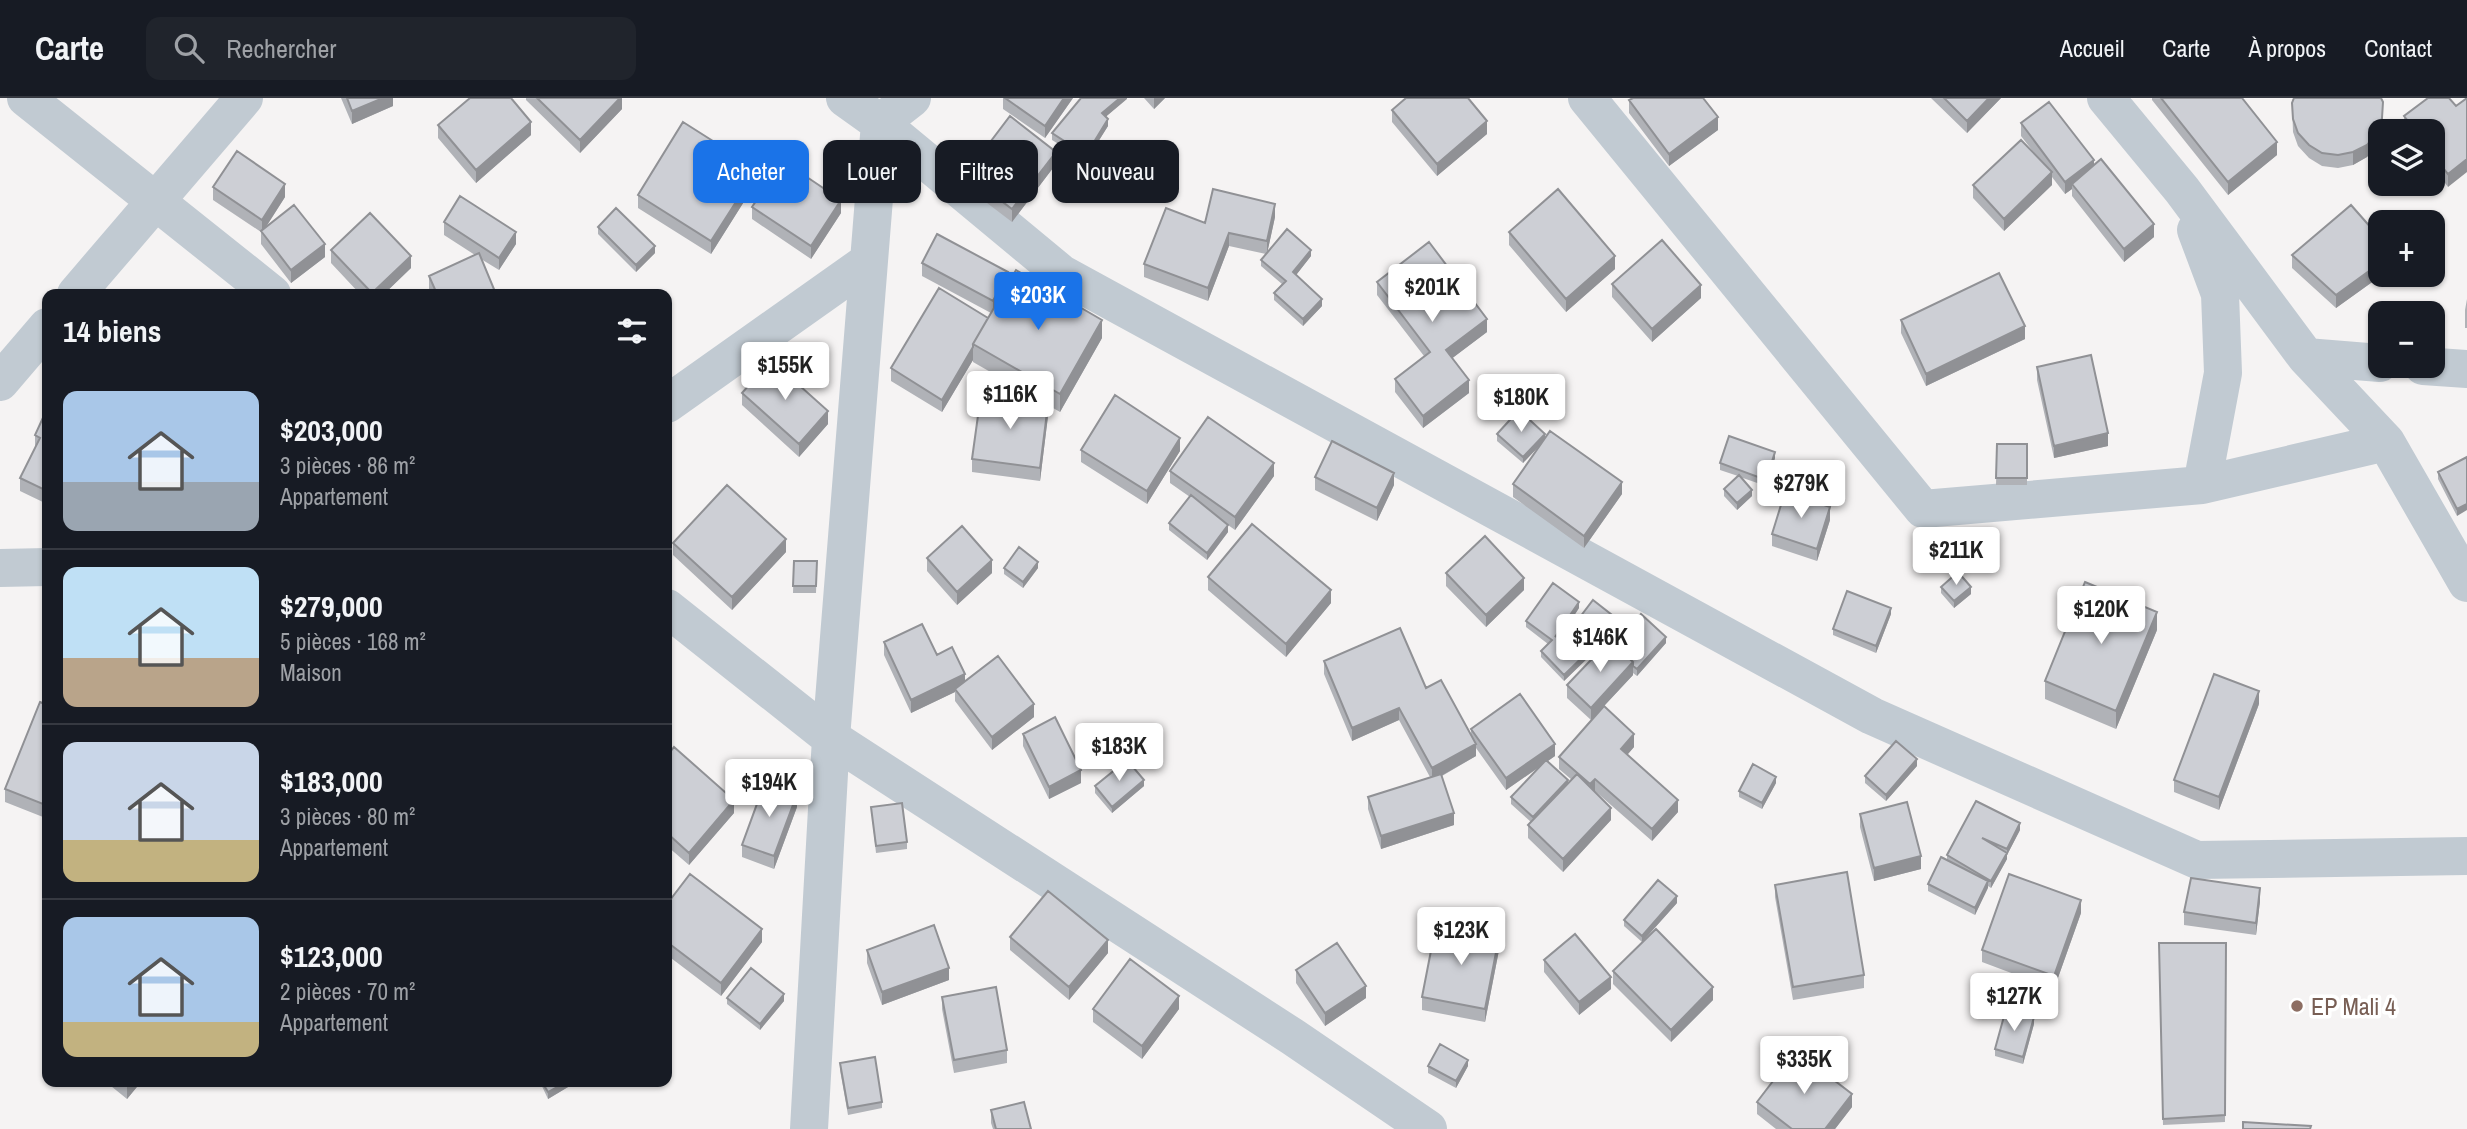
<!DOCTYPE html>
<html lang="fr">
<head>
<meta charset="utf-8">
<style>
  :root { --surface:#171b24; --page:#20242c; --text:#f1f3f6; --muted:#9ea1a6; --line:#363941; --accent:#1a73e8 }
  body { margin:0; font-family:"Archivo Narrow",sans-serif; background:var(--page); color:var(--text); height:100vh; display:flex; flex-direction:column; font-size:26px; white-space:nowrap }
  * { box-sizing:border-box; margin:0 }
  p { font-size:23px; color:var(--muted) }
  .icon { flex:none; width:38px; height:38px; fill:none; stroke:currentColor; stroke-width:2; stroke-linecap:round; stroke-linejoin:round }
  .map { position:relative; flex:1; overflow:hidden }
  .panel { position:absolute; left:42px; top:191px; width:630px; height:798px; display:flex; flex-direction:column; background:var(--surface); border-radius:14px; box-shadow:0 2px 5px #0004 }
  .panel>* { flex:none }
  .hud { position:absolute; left:693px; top:42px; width:665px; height:63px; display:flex; gap:14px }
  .buttons { position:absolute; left:2368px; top:21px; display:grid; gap:14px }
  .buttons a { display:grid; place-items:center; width:77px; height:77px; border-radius:14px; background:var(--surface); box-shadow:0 2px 5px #0004; font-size:35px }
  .price { position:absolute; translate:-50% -60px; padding:0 16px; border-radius:7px; background:#fff; color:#222; font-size:23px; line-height:46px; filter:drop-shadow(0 2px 4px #0008) }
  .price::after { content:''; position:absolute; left:50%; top:42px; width:21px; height:16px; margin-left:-10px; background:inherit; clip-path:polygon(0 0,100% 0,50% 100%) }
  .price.current { background:var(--accent); color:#fff }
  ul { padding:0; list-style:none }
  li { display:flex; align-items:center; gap:21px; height:175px; padding:0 21px }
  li+li { border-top:2px solid var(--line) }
  li span { display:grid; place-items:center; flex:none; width:196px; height:140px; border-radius:14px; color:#555 }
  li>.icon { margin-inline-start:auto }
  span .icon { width:84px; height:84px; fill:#fffc; stroke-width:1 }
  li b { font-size:30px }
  h2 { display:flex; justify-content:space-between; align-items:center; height:84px; padding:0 21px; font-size:30px }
  .pill { padding:0 24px; border-radius:14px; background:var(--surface); box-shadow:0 2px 5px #0004; font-size:24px; line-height:63px }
  .pill.current { background:var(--accent); color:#fff }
  header { display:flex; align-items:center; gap:42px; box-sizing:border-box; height:98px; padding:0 35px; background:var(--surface); border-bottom:2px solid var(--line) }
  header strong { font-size:33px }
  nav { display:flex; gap:38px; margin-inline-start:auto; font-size:24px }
  .search { width:490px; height:63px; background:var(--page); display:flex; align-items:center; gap:18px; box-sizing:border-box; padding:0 24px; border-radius:14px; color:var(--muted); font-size:26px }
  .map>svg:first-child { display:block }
</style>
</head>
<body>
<header>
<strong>Carte</strong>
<div class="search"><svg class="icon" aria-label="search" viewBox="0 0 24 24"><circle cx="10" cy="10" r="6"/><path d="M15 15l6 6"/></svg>Rechercher</div>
<nav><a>Accueil</a><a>Carte</a><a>À propos</a><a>Contact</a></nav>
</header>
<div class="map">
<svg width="2467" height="1031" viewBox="0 0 2467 1031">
  <rect width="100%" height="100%" fill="#f5f3f3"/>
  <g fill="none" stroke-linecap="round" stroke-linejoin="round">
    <path stroke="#c1cad2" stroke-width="38" d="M26,0l246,196
      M845,0l35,25 182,151 810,442 325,144 270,-4
      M1587,0l336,411 279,-24 184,-43
      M2106,0l76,92 124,167 74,6
      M2196,132l24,64 3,79 -21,112
      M76,196l168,-196
      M2306,259l80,85 81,141
      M2423,268l44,3
      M0,284l47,-55
      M667,306l202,-143
      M0,470l47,-1
      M667,510l164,130 462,299 135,92
      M809,1031l22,-391 49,-615 32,-25"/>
  </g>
  <path fill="#b0b2b7" d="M341,0h52v8l-41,18z
    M526,0h96v11l-42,44 -54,-53z
    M1003,0h70l-28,40 -42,-29z
    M1127,0l-22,19 3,9 -22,35 -34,-21v-7z
    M1144,0h21l-11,11z
    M1931,0h70l-34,35z
    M2152,0h90l35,57 -49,40 -76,-95z
    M1629,2l89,30 -49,36 -40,-53z
    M2292,5l91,12 -1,16 -5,14 -10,12 -14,8 -15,3 -16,-2 -13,-8 -11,-12 -5,-14z
    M2456,8l-8,81 -16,-21v-35h-26l-2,-2v-13z
    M1392,12l95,24 -50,42 -45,-54z
    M2021,25l73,42 60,72 -30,25 -52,-66v-7l-7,5 -13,-17v8l-48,46 -31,-33v-13l62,-31 -14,-18z
    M438,27l93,10 -55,48 -38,-45z
    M1056,66l-44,58 -46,-35v-13z
    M757,83l-46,73 -73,-46v-13z
    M213,89l72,10 -19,30 59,30 -34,26 -30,-39v-12l-48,-32z
    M752,109l89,6 -30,46 -59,-40z
    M1275,119l-8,36 44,3 -15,19 26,31 -19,20 -29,-26v-7l8,-9 -21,-18v-6l5,-6 -37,-8 -21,55 -64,-24v-13l61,-41z
    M444,124l72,22 -17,26 -18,-11 15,35h-65l-2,-5v-13l46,-21 -31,-20z
    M598,129l57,26 -19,19 -38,-38z
    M1509,134l106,37 -49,43 -57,-67z
    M331,152l80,18 -27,26h-24l-29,-31z
    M2292,157l88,20h2l-46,33 -44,-40z
    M922,165l86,21 94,54 -42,74 -12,-7v11l-8,65 -68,-9v-13l73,-56 -72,-41v-2l-31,52 -51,-31v-13l97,-50 3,-5 -69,-37z
    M1377,184l110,50 -35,26 17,35 -46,35 -28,-36v-13l29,-23 -47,-61z
    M1612,186l89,14 -49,44 -40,-45z
    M2467,201v29h-2v-18z
    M1901,222l124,19 -99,47 -25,-53z
    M2037,269l71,79 -54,12 -17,-78z
    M742,295l86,31 -29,33 -57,-52z
    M47,311v95l-27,-13v-13l15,-30v-13z
    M1497,336l48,5 77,55 -38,54 -71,-51v-13l28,-40 -18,19 -26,-22z
    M1997,346h30v41h-31z
    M1081,352l99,1 -33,53 -66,-42z
    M2467,359l-10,59 -19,-37v-7z
    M1775,360l-9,28 -26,-9 12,19 -15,14 -13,-14v-7l14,-13 -18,-6v-7z
    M1170,373l104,5 -39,54 -7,-5v7l-21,28 -38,-30v-7l21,-26 -20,-14z
    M1315,379l79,8 -17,36 -62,-31z
    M1830,422l-13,41 -45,-15v-12z
    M673,445l113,9 -54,58 -59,-55z
    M927,460l65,15 -35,32 -30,-34z
    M794,463h23l-1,32h-23z
    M1004,470h34l-15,20 -19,-14z
    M1446,475l78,17 -38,37 -40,-41z
    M1208,479l123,26 -45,54 -78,-67z
    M1941,489l30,7 -17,14 -13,-15z
    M1579,510l-10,16 28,25 -33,32 -23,-24v-6l7,-7 -22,-17v-6z
    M1891,516l-15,39 -43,-18v-6z
    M1580,519l32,5 -14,17 -18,-15z
    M2157,532l-41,99 -71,-30v-18z
    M884,544l53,13 28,26 69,36 -42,33 -37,-49v-9l-44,21 -27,-58z
    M1666,545l-29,33 -4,-3v2l-29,31 30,41 -7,8 51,57 -26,29 -57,-50 16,29 -48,52 -35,-34v-13l3,-3 -20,-18v-7l27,-29 -32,22 -30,-42v8l-34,20 12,49 -73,24 -13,-40v-12l62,-20 -31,-57 -47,21 -28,-67v-13l102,27 45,47v-6l84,27 -7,5 20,23 4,-4 -13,-11v-12l32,-37 -24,-22v-13l47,-41z
    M2259,606l-40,106 -45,-18v-12z
    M47,607v100l-4,12 -38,-15v-13z
    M1023,636l58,49 -32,16 -26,-53z
    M667,658l67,57 -45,52 -22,-19z
    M1917,668l-31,35 -21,-18v-7z
    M1776,685l-14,26 -23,-12v-6z
    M1095,688h49l-32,27 -17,-20z
    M797,709l-23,62 -32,-12v-12z
    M871,709l36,35v7l-31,4z
    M1860,716l61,55 -47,12 -14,-54z
    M2020,732l-13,25v4l-16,29 -3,-2 -13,29 -47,-24v-7l19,-24v-5z
    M1775,787l89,90v13l-71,12 -18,-103z
    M2260,803l-4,34 -72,-10v-13z
    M1677,805l-34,38 70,59 -42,42 -58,-58v-13l29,-29 -18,-16v-6z
    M667,806l95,38 -41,54 -54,-41z
    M2081,815l-27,76 -72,-27v-12z
    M1010,839l98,16 -39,47 -59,-50z
    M2159,845h67l-1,179 -62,3z
    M867,852l82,30 -67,25 -15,-42z
    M1499,852l-14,72 -63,-12v-13z
    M1544,862l67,29 -32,26 -35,-43z
    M1296,872l70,28 -41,28 -29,-43z
    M942,899l65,53v13l-53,10 -12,-64z
    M727,900l57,3 -24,29 -33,-26z
    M1093,911h86l-37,50 -49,-37z
    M2034,926l-11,40 -28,-8v-7z
    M840,965l42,39v6l-34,7 -8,-45z
    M1428,968h40l-12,22 -28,-15z
    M106,984h35l-14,17z
    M540,984h28v5l-20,12z
    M1757,1004l95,5 -17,22h-59l-19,-15z
    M991,1012l40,19h-38l-2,-6z"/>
  <path fill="#909195" d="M383,0h10v8l-41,18v-13z
    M620,0h2v11l-42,44v-13z
    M1064,0h9l-28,40v-12z
    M1120,0h7v1l-25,21v-7z
    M1154,0h11l-11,11z
    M1989,0h12l-34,35v-12z
    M2383,4l-1,29h-2v6l-3,8 -10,12 -14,8v-13z
    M1718,19v13l-49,36v-12z
    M1108,21v7l-22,35v-6z
    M1487,23v13l-50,42v-12z
    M531,24v13l-55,48v-13z
    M2277,44v13l-49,40v-13z
    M1056,54v12l-44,58v-13z
    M2467,61v13l-19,15v-13z
    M2094,62v12l-22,12v5l-7,5v-12z
    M757,71v12l-46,73v-13z
    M2052,74v13l-48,46v-12z
    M285,86v13l-23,36v-13z
    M841,102v13l-30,46v-13z
    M1275,106v13l-8,37v-13z
    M2154,126v13l-30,25v-13z
    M516,134v12l-17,26v-12z
    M1229,135v13l-21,55v-13z
    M325,146v13l-34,26v-13z
    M655,148v7l-19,19v-7z
    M1311,152v6l-18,23v-7z
    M411,158v12l-27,26h-12z
    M1615,158v13l-49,43v-13z
    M2380,165v12h2l-46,33v-13z
    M1008,174v13l-15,29v-13z
    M1701,187v13l-49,44v-13z
    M1322,201v7l-19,20v-7z
    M1487,221v13l-41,31v-13z
    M1102,222v18l-42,74v-18z
    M2025,228v13l-99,47v-12z
    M973,249v13l-31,52v-12z
    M1469,282v13l-46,35v-12z
    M1048,306v12l-8,65v-13z
    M828,313v13l-29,33v-13z
    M2108,335v13l-54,12v-12z
    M1545,336v6l-22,23v-6z
    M1180,340v13l-33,53v-13z
    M1775,354v6l-9,28v-6z
    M1274,365v13l-39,54v-13z
    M1394,375v12l-17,36v-13z
    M1622,384v12l-38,54v-12z
    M1752,392v6l-15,14v-7z
    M2467,406v6l-10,6v-7z
    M1830,409v13l-13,41v-12z
    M1228,427v7l-21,28v-7z
    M786,441v13l-54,58v-13z
    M992,462v13l-35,32v-13z
    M1038,464v6l-15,20v-6z
    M1524,480v12l-38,37v-12z
    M1971,489v7l-17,14v-7z
    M1331,492v13l-45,54v-13z
    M1579,504v6l-24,36v-7z
    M1891,510v6l-15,39v-7z
    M2157,514v18l-41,99v-18z
    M1612,517v7l-14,17v-7z
    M1666,539v6l-29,33v-7z
    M1597,545v6l-33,32v-6z
    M1633,564v13l-42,45v-12z
    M965,576v13l-10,2v3l-44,21v-13z
    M2259,593v13l-40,106v-13z
    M1034,606v13l-42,33v-13z
    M1399,610v12l-47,21v-13z
    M1634,636v13l-13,15v-13z
    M1476,646v12l-44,25v-13z
    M1555,646v12l-49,34v-12z
    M1917,661v7l-31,35v-6z
    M1081,672v13l-32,16v-12z
    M1776,679v6l-14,26v-6z
    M1595,681v12l-5,5v-12z
    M1144,682v6l-32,27v-6z
    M1568,682v6l-35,38v-7z
    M47,694v13l-4,12v-13z
    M797,696v13l-23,62v-13z
    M734,702v13l-45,52v-12z
    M1678,702v12l-26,29v-12z
    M1611,710v12l-48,52v-13z
    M1454,715v12l-73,24v-13z
    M2020,725v7l-13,25v4l-16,29v-7l16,-28v-4z
    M1921,758v13l-47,12v-13z
    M1988,783v7l-13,27v-7z
    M2260,790v13l-4,34v-12z
    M1677,798v7l-35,39v-6z
    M2081,802v13l-27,76v-13z
    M762,831v13l-41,54v-13z
    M1499,839v13l-14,72v-13z
    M1108,842v13l-39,47v-13z
    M949,870v12l-67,25v-13z
    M1611,879v12l-32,26v-13z
    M1366,888v12l-41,28v-13z
    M1713,889v13l-42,42v-12z
    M784,896v7l-24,29v-6z
    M1179,898v13l-37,50v-13z
    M2034,919v7l-11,40v-7z
    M1468,962v6l-12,22v-7z
    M130,984h11l-14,17v-13z
    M566,984h2v5l-20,12v-7z
    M1852,996v13l-17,22h-10z"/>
  <path fill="#cdcfd5" stroke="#909195" stroke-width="2" d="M347,0h36l-31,13z
    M470,0h41l20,24 -55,48 -38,-45z
    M537,0h83l-40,42z
    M1005,0h59l-19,28z
    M1081,0h39l-18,15 6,6 -22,36 -34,-22z
    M1406,0h62l19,23 -50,43 -45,-54z
    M1633,0h70l15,19 -49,37 -40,-54z
    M1944,0h45l-22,23z
    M2161,0h81l35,44 -49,40z
    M2294,0h87l2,4 -1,16 -5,14 -10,13 -14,7 -15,3 -16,-2 -13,-8 -11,-12 -5,-14 -1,-16z
    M2428,0h21l7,8 11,-8v61l-19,15 -16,-20v-23h-16l-12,-15z
    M2049,4l45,58 -29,22 -44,-59z
    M1010,18l46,36 -44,57 -46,-35z
    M683,24l74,47 -46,72 -73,-46z
    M2021,42l31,32 -48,47 -31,-34z
    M237,53l48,33 -23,36 -49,-33z
    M2101,61l53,65 -30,25 -52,-65z
    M783,63l58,39 -30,46 -59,-39z
    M1213,91l62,15 -8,37 -38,-8 -21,55 -64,-24 22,-56 39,15z
    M1558,91l57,67 -49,43 -57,-67z
    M460,98l56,36 -17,26 -55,-36z
    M294,107l31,39 -34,26 -30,-39z
    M2351,107l29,33v25l-44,32 -44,-40z
    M616,110l39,38 -19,19 -38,-38z
    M370,115l41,43 -39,37 -41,-43z
    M1287,131l24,21 -18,22 29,27 -19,20 -29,-26 12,-12 -25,-21z
    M937,136l71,38 -15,29 -71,-38z
    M1662,142l39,45 -49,44 -40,-45z
    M1429,144l58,77 -41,31 23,30 -46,36 -28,-37 35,-27 -53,-70z
    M479,155l17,41h-59l-8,-18z
    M1016,172l86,50 -42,74 -87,-50z
    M1999,175l26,53 -99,48 -25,-54z
    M939,190l49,30 -15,26v3l-31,53 -51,-32z
    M2091,257l17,78 -54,13 -17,-79z
    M771,262l57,51 -29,33 -57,-51z
    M981,296l67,10 -8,64 -68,-9z
    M1115,297l65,43 -33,53 -66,-41z
    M47,311v82l-27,-13 20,-40 -5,-3z
    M1519,312l26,24 -22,23 -26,-23z
    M1208,319l66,46 -39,54 -65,-46z
    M1550,333l72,51 -38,54 -71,-52z
    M1729,338l46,16 -9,28 -46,-17z
    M1332,343l62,32 -17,35 -62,-31z
    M1997,346h30v34h-31z
    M2467,359v47l-10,5 -19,-37z
    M1739,377l13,15 -15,13 -13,-14z
    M727,387l59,54 -54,58 -59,-54z
    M1785,394l45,15 -13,42 -45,-15z
    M1191,397l37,30 -21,28 -38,-30z
    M1252,426l79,66 -45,54 -78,-67z
    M962,428l30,34 -35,32 -30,-34z
    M1485,438l39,42 -38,37 -40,-42z
    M1019,449l19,15 -15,20 -19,-14z
    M794,463h23l-1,25h-23z
    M1958,474l13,15 -17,14 -13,-14z
    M2085,484l72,30 -41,99 -71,-30z
    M1553,485l26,19 -24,35 19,-18 23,24 -33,32 -23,-24 11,-11 -26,-19z
    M1847,493l44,17 -15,38 -43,-17z
    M1593,502l19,15 -14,17 -18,-15z
    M1641,516l25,23 -29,32 -4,-3v-4l-19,-18z
    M922,526l15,31 15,-8 13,27 -54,26 -27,-58z
    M1400,530l26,60 15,-8 35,64 -44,24 -33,-60 -47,20 -28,-67z
    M1610,542l23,22 -42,46 -24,-23z
    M998,558l36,48 -42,33 -37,-48z
    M2214,576l45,17 -40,106 -45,-17z
    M1520,596l35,50 -49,34 -35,-49z
    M40,604l7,3v87l-4,12 -38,-15z
    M1604,608l30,28 -13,15 57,51 -26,29 -57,-50 -5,5 -31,-27z
    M1055,619l26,53 -32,17 -26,-53z
    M1896,643l21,18 -31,36 -21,-19z
    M674,649l60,53 -45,53 -22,-20v-77z
    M1127,662l17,20 -32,27 -17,-21z
    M1546,662l22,20 -35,37 -22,-20z
    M1753,666l23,13 -14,26 -23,-12z
    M1441,676l13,39 -73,23 -13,-39z
    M1577,676l34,34 -48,51 -35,-34z
    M765,684l32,12 -23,62 -32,-11z
    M1976,703l44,22 -13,26 -25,-11 25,15 -16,28 -44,-26z
    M1907,704l14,54 -47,12 -14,-54z
    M902,705l5,39 -31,4 -5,-39z
    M1941,759l47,24 -13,27 -47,-24z
    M1847,774l17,103 -71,12 -18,-102z
    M690,776l72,55 -41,54 -54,-41v-38z
    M2009,776l72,26 -27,76 -72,-26z
    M2191,780l69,10 -4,35 -72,-11z
    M1658,782l19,16 -35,40 -18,-16z
    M1048,793l60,49 -39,47 -59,-50z
    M934,827l15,43 -67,24 -15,-42z
    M1436,827l63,12 -14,72 -63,-12z
    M1656,831l57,58 -42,43 -58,-59z
    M1575,836l36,43 -32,25 -35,-42z
    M1337,845l29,43 -41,27 -29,-43z
    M2159,845h67l-1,172 -62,4z
    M1130,861l49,37 -37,50 -49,-37z
    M751,870l33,26 -24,30 -33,-26z
    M996,889l11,63 -53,10 -12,-63z
    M2006,911l28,8 -11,40 -28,-8z
    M1440,946l28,16 -12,21 -28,-15z
    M1796,953l56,43 -27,35h-33l-35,-27z
    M875,959l7,45 -34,6 -8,-45z
    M121,984h9l-3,4z
    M542,984h24l-18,10z
    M1024,1004l7,27h-35l-5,-19z
    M2243,1024l68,4 -1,3h-67z"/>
  <circle fill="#8d6e63" stroke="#fff" stroke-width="2.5" cx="2297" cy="908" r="7"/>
  <g text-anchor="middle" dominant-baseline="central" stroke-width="7" stroke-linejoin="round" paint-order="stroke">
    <g font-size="24" fill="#785e54" stroke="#fff" text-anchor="start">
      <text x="2311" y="908">EP Mali 4</text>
    </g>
  </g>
</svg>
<div class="buttons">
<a><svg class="icon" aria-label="layers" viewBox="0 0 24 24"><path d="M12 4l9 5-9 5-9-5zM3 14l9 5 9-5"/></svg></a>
<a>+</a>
<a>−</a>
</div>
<b class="price" style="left:1432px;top:226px">$201K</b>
<b class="price current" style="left:1038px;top:234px">$203K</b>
<b class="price" style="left:785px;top:304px">$155K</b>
<b class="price" style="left:1010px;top:333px">$116K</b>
<b class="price" style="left:1521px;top:336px">$180K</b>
<b class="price" style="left:1801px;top:422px">$279K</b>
<b class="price" style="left:1956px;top:489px">$211K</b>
<b class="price" style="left:2101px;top:548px">$120K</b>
<b class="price" style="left:1600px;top:576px">$146K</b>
<b class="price" style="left:1119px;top:685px">$183K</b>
<b class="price" style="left:769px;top:721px">$194K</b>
<b class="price" style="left:1461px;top:869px">$123K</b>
<b class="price" style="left:2014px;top:935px">$127K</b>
<b class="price" style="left:1804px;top:998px">$335K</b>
<div class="hud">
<a class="pill current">Acheter</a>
<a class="pill">Louer</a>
<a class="pill">Filtres</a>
<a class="pill">Nouveau</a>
</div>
<section class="panel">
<h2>14 biens<svg class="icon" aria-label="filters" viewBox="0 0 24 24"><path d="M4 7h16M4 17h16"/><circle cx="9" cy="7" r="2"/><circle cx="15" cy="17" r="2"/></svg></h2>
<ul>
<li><span style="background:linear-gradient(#a9c7e8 65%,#9aa5b1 0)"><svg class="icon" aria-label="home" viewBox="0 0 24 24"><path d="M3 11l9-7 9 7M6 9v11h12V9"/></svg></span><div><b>$203,000</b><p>3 pièces · 86 m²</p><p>Appartement</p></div></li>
<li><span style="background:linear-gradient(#bfe0f5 65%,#b9a48a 0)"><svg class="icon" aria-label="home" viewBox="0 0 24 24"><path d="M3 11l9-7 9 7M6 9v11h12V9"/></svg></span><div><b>$279,000</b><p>5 pièces · 168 m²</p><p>Maison</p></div></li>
<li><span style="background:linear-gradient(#c9d6e8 70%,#c2b280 0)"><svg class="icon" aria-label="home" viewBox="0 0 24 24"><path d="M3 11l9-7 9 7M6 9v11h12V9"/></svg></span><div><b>$183,000</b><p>3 pièces · 80 m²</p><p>Appartement</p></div></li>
<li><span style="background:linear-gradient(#a9c7e8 75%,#c2b280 0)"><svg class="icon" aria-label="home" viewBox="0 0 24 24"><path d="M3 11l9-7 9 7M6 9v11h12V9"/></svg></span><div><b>$123,000</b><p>2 pièces · 70 m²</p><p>Appartement</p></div></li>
</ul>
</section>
</div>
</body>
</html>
